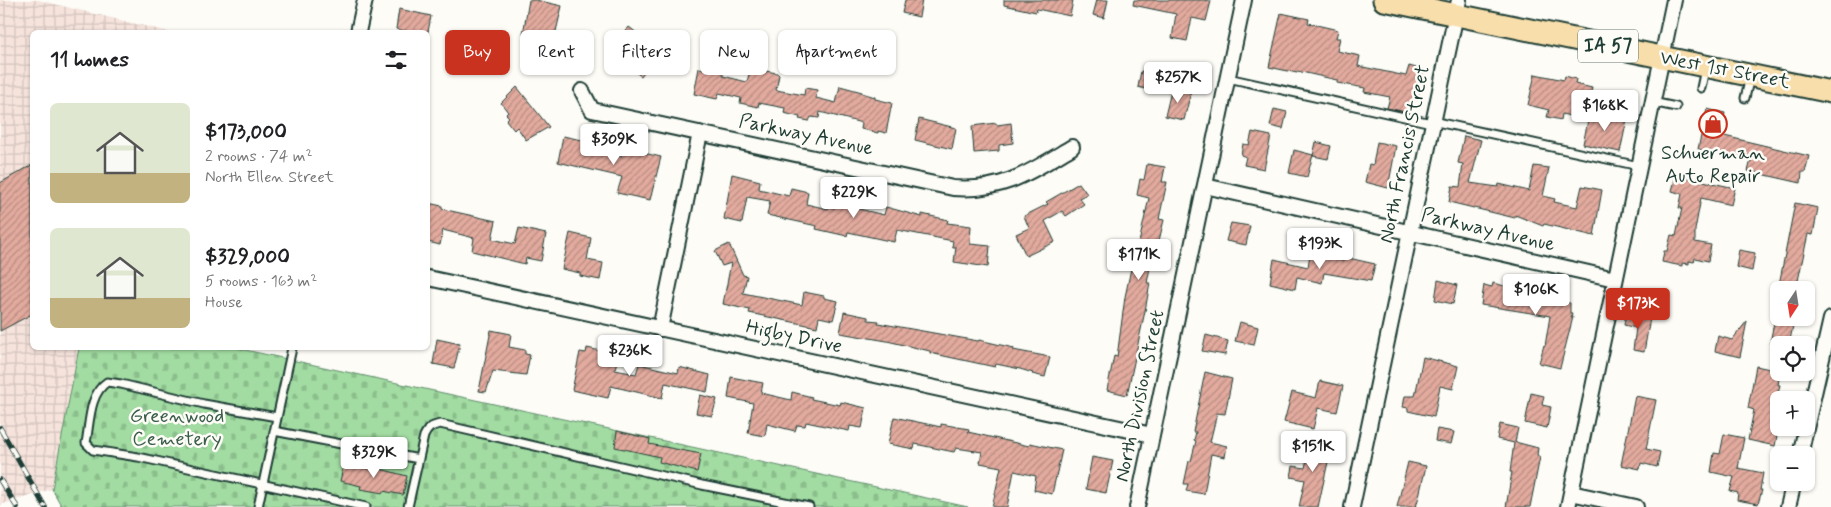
<!DOCTYPE html>
<html lang="en">
<head>
<meta charset="utf-8">
<style>
  :root { --surface:#fff; --page:#f6f6f6; --text:#202124; --muted:#757577; --accent:#c8321e }
  body { margin:0; font-family:Mynerve,sans-serif; background:var(--page); color:var(--text); height:100vh; display:flex; flex-direction:column; font-size:19px; white-space:nowrap }
  * { box-sizing:border-box; margin:0 }
  p { font-size:16px; color:var(--muted) }
  .icon { flex:none; width:28px; height:28px; fill:none; stroke:currentColor; stroke-width:2; stroke-linecap:round; stroke-linejoin:round }
  .map { position:relative; flex:1; overflow:hidden }
  .drawer { position:absolute; left:30px; top:30px; width:400px; height:320px; display:flex; flex-direction:column; background:var(--surface); border-radius:8px; box-shadow:0 1px 4px #0004 }
  .drawer>* { flex:none }
  .banner { position:absolute; left:445px; top:30px; width:475px; height:45px; display:flex; gap:10px }
  .needle { width:32px; rotate:192deg }
  .buttons { position:absolute; left:1770px; top:281px; display:grid; gap:10px }
  .buttons a { display:grid; place-items:center; width:45px; height:45px; border-radius:8px; background:var(--surface); box-shadow:0 1px 4px #0004; font-size:25px }
  .price { position:absolute; translate:-50% -42px; padding:0 11px; border-radius:5px; background:#fff; color:#222; font-size:16px; line-height:32px; filter:drop-shadow(0 1px 2px #0008) }
  .price::after { content:''; position:absolute; left:50%; top:30px; width:15px; height:11px; margin-left:-8px; background:inherit; clip-path:polygon(0 0,100% 0,50% 100%) }
  .price.active { background:var(--accent); color:#fff }
  ul { padding:0; list-style:none }
  li { display:flex; align-items:center; gap:15px; height:125px; padding:0 20px }
  li span { display:grid; place-items:center; flex:none; width:140px; height:100px; border-radius:8px; color:#555 }
  li>.icon { margin-inline-start:auto }
  span .icon { width:60px; height:60px; fill:#fffc; stroke-width:1 }
  li b { font-size:21px }
  h2 { display:flex; justify-content:space-between; align-items:center; height:60px; padding:0 20px; font-size:21px }
  .pill { padding:0 18px; border-radius:8px; background:var(--surface); box-shadow:0 1px 4px #0004; font-size:18px; line-height:45px }
  .pill.active { background:var(--accent); color:#fff }
  .map>svg:first-child { display:block }
</style>
</head>
<body>
<div class="map">
<svg width="1831" height="507" viewBox="0 0 1831 507">
  <defs>
    <pattern id="industrial-grid" width="8" height="8" patternUnits="userSpaceOnUse" patternTransform="scale(1.25)"><rect width="8" height="8" fill="#f5e3dc"/><path d="M0 4h8M4 0v8" fill="none" stroke="#d2c4bd"/></pattern>
    <pattern id="cemetery-stones" width="16" height="16" patternUnits="userSpaceOnUse" patternTransform="scale(1.25)"><rect width="16" height="16" fill="#a2dca2"/><path d="M2 7V4a2 2 0 0 1 4 0v3zM10 15v-3a2 2 0 0 1 4 0v3z" fill="#8bbe8c"/></pattern>
    <pattern id="building-hatch" width="6" height="6" patternUnits="userSpaceOnUse" patternTransform="scale(1.25)"><rect width="6" height="6" fill="#e3aa9e"/><path d="M-1 1l2-2M0 6l6-6M5 7l2-2" fill="none" stroke="#b78c82"/></pattern>
  </defs>
  <rect width="100%" height="100%" fill="#fdfcf7"/>
  <filter id="ink" filterUnits="userSpaceOnUse"><feTurbulence type="fractalNoise" baseFrequency=".02" numOctaves="2"/><feDisplacementMap in="SourceGraphic" scale="10" xChannelSelector="R" yChannelSelector="G"/><feConvolveMatrix kernelMatrix="1 2 1 2 8 2 1 2 1" color-interpolation-filters="sRGB"/></filter>
  <g filter="url(#ink)">
    <path fill="url(#industrial-grid)" d="M0,0h38l131,32h-137v316h47l-27,141 -52,16z"/>
    <path fill="url(#cemetery-stones)" stroke="#608c6b" d="M79,348h157l732,159h-906l-10,-18z"/>
    <path fill="url(#building-hatch)" stroke="#1f3d34" d="M529,0h7l26,6 -9,38 -16,-2v-4l-14,-4z
      M905,0h17l-3,17 -17,-4z
      M1004,0h69l-3,16 -33,-7 -1,3 -32,-7z
      M1097,0h11l-4,18 -11,-3z
      M1134,0h70l7,1 -5,20 -14,-3 -5,23 -15,-3 4,-24 -43,-9z
      M399,9l32,7 -3,16h-18l-14,-3z
      M1281,13l28,6 -1,4 30,7 -2,8h4l-3,13 23,5 -2,10 48,10 3,-10 15,4 -6,30 -6,-1 -3,14 -22,-5 3,-11 -26,-5 1,-4 -28,-5v-3l-40,-9v2l-28,-6z
      M629,27l31,24 -19,25 -32,-22z
      M699,68l24,4v4l24,6 3,-12 15,3 1,-2 11,2 2,2 -3,15 28,5 1,-7 12,2 -1,8 20,5 4,-17 22,6v1l13,4v2l17,4 -6,30 -8,-2v2l-17,-4 1,-6 -42,-11 -1,6 -8,-1 -2,4 -10,-2 1,-2 -16,-4 1,-5 -26,-5 -1,4 -18,-4 1,-5 -22,-5 -2,6 -23,-5z
      M1141,71l16,4 -4,16 -15,-4z
      M1535,74l29,6 1,-4 11,3 -1,5 17,4 -7,32 -23,-6 -1,6 -14,-3 2,-7 -21,-5z
      M517,87l32,40 -23,13 -9,-13 -3,3 -8,-10 3,-3 -3,-3 2,-2 -7,-9z
      M1172,87l19,5 -7,28 -19,-4z
      M1274,109l13,3 -4,17 -13,-3z
      M1707,109l18,4 -5,22 89,21 -4,16h-3l-1,11 -53,-12 3,-11 -53,-11z
      M1590,111l37,8 -7,33 -37,-8z
      M919,119l37,9 -4,21 -37,-9z
      M996,123l1,2 14,-2 2,20 -14,2v6l-25,2 -2,-27z
      M1252,132l19,4 -7,33 -20,-4 2,-8 -5,-2 2,-11 6,1z
      M563,136l33,7 -1,6 26,8 1,-9 39,9 -11,43 -33,-7 5,-16 -64,-15z
      M1464,136l17,4 -11,43 28,4 1,-3 30,7 5,-25 15,2 -6,28 12,3 -1,3 23,5 5,-21 20,4 -8,46 -50,-12 -1,2 -28,-11v3l-66,-16 3,-16 8,1 3,-23 -5,-1z
      M1316,142l15,4 -3,13 -15,-3z
      M1377,142l19,4 -8,42 -23,-6 4,-18 4,1z
      M1294,150l19,5 -6,22 -18,-4z
      M1147,164l18,3 -3,15h5l-8,37 5,1 -8,33 -3,-1 -6,31h3l-5,28 -18,84 -20,-5 7,-34 3,1 8,-60 7,-33 2,1 15,-67 -12,-3 3,-16 4,1z
      M32,165v149l-32,17v-148z
      M732,174l28,7 -1,8 30,7 2,-8 17,4 -2,12 22,5 1,-3 5,2 3,-11 19,5 -1,6 29,7 2,-8 36,10v-3l26,6 -1,3 24,3 -1,18 20,2 -2,21 -34,-5 2,-15h-4l1,-6 -56,-11 -3,12 -46,-10 -1,4 -31,-7 1,-3 -50,-11 3,-14 -23,-4 -5,26 -18,-4z
      M1676,175l59,13 -4,17 -30,-7 -6,32v12l16,3 -3,16 -13,-3 -1,4 -5,-1v3l-7,-1v3l-20,-4 2,-11h3l4,-16 5,1 6,-28h-3l3,-14 -10,-3z
      M1079,183l8,11 -8,4 5,6 -18,12 -4,-5 -17,10 10,21 -29,14 -10,-22 13,-6 -5,-12 24,-12 -2,-2z
      M428,203l14,3v3l54,12 -4,18 23,5 4,-16 27,6 -5,27 -15,-3 -1,6 -53,-13 2,-13 -31,-8 -3,15 -12,-3z
      M1795,203l23,5 -5,27 -5,-1 -12,56h-18z
      M1231,223l19,3 -4,19 -20,-4z
      M570,233l21,5 -4,22 16,3 -3,17 -20,-4v-3l-18,-4z
      M729,244l14,31 4,1 -4,17 59,12 2,-13 20,4v2l14,3 -5,19 -14,-3 -2,10 -68,-14 1,-3 -27,-6 8,-41 -9,3 -7,-15z
      M1739,250l16,3 -3,18 -16,-4z
      M1310,254l33,7 1,-4 31,7 -4,17 -47,-8 -2,10 -25,-6 -2,12 -25,-6 4,-24 34,8z
      M1438,280l19,5 -4,19 -18,-4z
      M1493,283l38,10 13,1 26,9v10h2l-1,4h2l-13,51 -21,-5 5,-18 1,1 5,-30 -69,-11 3,-20 8,2z
      M844,312l24,5v3l11,1 -1,2 100,18 1,-1 35,8 -1,2 37,7 -5,20 -13,-3 1,-1 -13,-4 -24,-5 -1,3 -65,-14v-2l-43,-10 -47,-8z
      M1626,313l24,5 -6,34 -11,-2 3,-22 -12,-3z
      M1775,317l19,4 -5,24 -19,-2z
      M1747,321l-7,36 -25,-6 3,-15 14,4z
      M1240,322l18,5 -4,18 -19,-4z
      M491,330l20,4 -2,13 16,3v4l5,1 -4,20 -33,-4 -7,21 -7,-1z
      M1206,335l22,6 -3,14 -23,-4z
      M437,339l23,5 -6,24 -21,-4z
      M587,348l27,6 -1,5 4,1 -2,10 21,4 3,-10 39,9 1,-6 31,8 -3,17 -42,-9 -3,15 -51,-12 -3,12 -36,-8 8,-38 6,1z
      M1423,357l35,9 -5,23 -13,-3 -6,31 -26,-6v-3l-5,-1 2,-11h10z
      M1756,366l23,5 1,1 -2,13h2l-9,39 8,2 -4,20 -27,-6 6,-30 -6,-2z
      M1205,372l27,7 -7,35 -8,-1 -7,29 17,4 -2,11 -14,-3 -7,40 -18,-3 2,-7h-4l5,-23h2l5,-20 -2,-1 2,-8h-3z
      M731,377l32,6 -2,10 30,7 1,-8 20,5 -1,2 29,6 1,-3 25,6 -4,20 -12,-2 -1,5 -43,-9 -1,4 -8,-1 -2,6 -28,-7 -2,12 -17,-3 5,-30 -25,-5z
      M1320,381l23,5 -6,26 -19,-4 -5,21 -29,-7 8,-30 24,6z
      M1531,393l13,3 -2,9 9,2 -4,21 -22,-5z
      M700,395l17,4 -5,17 -16,-3z
      M1635,396l21,4 -10,49 14,3 -3,15 -16,-4 -1,6 -19,-4z
      M894,417l47,10v-3l28,5 -1,3 61,14 1,-3 32,7 -10,44 -18,-4 2,-14 -22,-5 -7,36h-15l9,-40 -21,-4 2,-11 -26,-4 -2,4 -39,-8 -1,5 -26,-5z
      M1500,424l18,4 -3,14 23,6 -1,7 3,2 -10,50h-24l6,-35h-2l4,-29 -17,-4z
      M1437,429l17,3 -3,12 -16,-3z
      M617,431l33,8 -1,5 52,10 -4,18 -38,-10 1,-5 -45,-10z
      M1724,434l20,4 -6,30 25,5 -3,17h2l-4,14 -21,-4 1,-7 -8,-2 4,-14 -23,-5 3,-19 6,1z
      M1311,440l21,4 -14,63h-19l6,-27 -14,-3 2,-11 12,2z
      M1092,457l21,4 -7,32 -20,-4z
      M1408,462l18,4 -7,30 -3,11h-19z
      M344,464l24,5 1,-3 38,10 -4,19 -20,-4v2l-23,-4 1,-3 -21,-5z"/>
    <g fill="none" stroke-linecap="round" stroke-linejoin="round">
      <defs>
        <path id="lane" d="M1228,78l199,44 5,-1 207,45
          M1701,88l4,-19
          M1745,98l5,-21
          M1652,102l24,5
          M277,417l-73,-13 -83,-20 -14,-2c-18,12 -17,41 -21,61l7,7 45,7 228,50
          M274,431l145,28
          M258,507l34,-159
          M408,507l16,-71c4,-8 7,-10 16,-12l262,61 107,22"/>
        <path id="street" d="M358,32l7,-32
          M582,91l10,19 361,78c50,4 79,-17 119,-41
          M1205,186l410,93
          M428,278l724,157
          M660,329l40,-196
          M1800,455l31,-136
          M1571,493l65,14
          M1137,507l107,-507
          M1352,507l107,-507
          M1568,507l106,-507
          M1788,507l6,-25"/>
        <path id="primary" d="M1384,0l447,92"/>
      </defs>
      <use href="#lane" stroke="#1f3d34" stroke-width="11"/>
      <use href="#street" stroke="#1f3d34" stroke-width="18"/>
      <use href="#primary" stroke="#1f3d34" stroke-width="25"/>
      <use href="#lane" stroke="#fdfcf7" stroke-width="7"/>
      <use href="#street" stroke="#fdfcf7" stroke-width="14"/>
      <use href="#primary" stroke="#f8deab" stroke-width="21"/>
      <defs>
        <path id="rail" d="M0,428l45,79
          M0,480l17,27"/>
      </defs>
      <use href="#rail" stroke="#1f3d34" stroke-width="5.5"/>
      <use href="#rail" stroke="#fdfcf7" stroke-width="4" stroke-dasharray="11" stroke-linecap="butt"/>
    </g>
  </g>
  <defs>
    <symbol id="shop-ring" viewBox="-11 -11 22 22"><circle r="9.5" fill="#fdfcf7" stroke="#c8321e" stroke-width="1.5"/><path d="M-5-2.5h2.3a2.7 3.5 0 0 1 5.4 0H5L5.5 6h-11ZM-1.5-2.5h3a1.5 2.3 0 0 0-3 0Z" fill="#c8321e"/></symbol>
  </defs>
  <g fill-rule="evenodd">
    <use href="#shop-ring" x="1697" y="108" width="32" height="32"/>
  </g>
  <g text-anchor="middle" dominant-baseline="central" stroke-width="5" stroke-linejoin="round" paint-order="stroke">
    <rect fill="#fdfcf7" stroke="#62766e" stroke-width="1" x="1578" y="29.5" width="60" height="33" rx="4"/>
    <g font-size="19" font-weight="bold" fill="#1f3d34">
      <text x="1608" y="46">IA 57</text>
    </g>
    <g font-size="20" fill="#1f3d34" stroke="#fdfcf7">
      <text transform="translate(1725 70) rotate(11)">West 1st Street</text>
      <text transform="translate(806 135) rotate(12)">Parkway Avenue</text>
      <text transform="translate(1405 154) rotate(-78)">North Francis Street</text>
      <text transform="translate(1488 230) rotate(13)">Parkway Avenue</text>
      <text transform="translate(794 337) rotate(12)">Higby Drive</text>
      <text transform="translate(1140 396) rotate(-78)">North Division Street</text>
    </g>
    <g font-size="20" fill="#1f3d34" stroke="#fdfcf7">
      <text x="1713" y="153">Schuerman<tspan x="1713" dy="23">Auto Repair</tspan></text>
    </g>
    <g font-size="20" fill="#395d4a" stroke="#fdfcf7">
      <text x="177" y="416">Greenwood<tspan x="177" dy="23">Cemetery</tspan></text>
    </g>
  </g>
</svg>
<div class="buttons">
<a><svg class="needle" viewBox="-14 -14 28 28"><path d="M0-13l5 13h-10z" fill="#e53935"/><path d="M0 13l5-13h-10z" fill="#757577"/></svg></a>
<a><svg class="icon" aria-label="locate" viewBox="0 0 24 24"><circle cx="12" cy="12" r="6"/><path d="M12 2v4M12 18v4M2 12h4M18 12h4"/></svg></a>
<a>+</a>
<a>−</a>
</div>
<b class="price" style="left:1178px;top:104px">$257K</b>
<b class="price" style="left:1605px;top:132px">$168K</b>
<b class="price" style="left:614px;top:166px">$309K</b>
<b class="price" style="left:854px;top:219px">$229K</b>
<b class="price" style="left:1320px;top:270px">$193K</b>
<b class="price" style="left:1139px;top:281px">$171K</b>
<b class="price" style="left:1536px;top:316px">$106K</b>
<b class="price active" style="left:1638px;top:330px">$173K</b>
<b class="price" style="left:630px;top:377px">$236K</b>
<b class="price" style="left:1313px;top:473px">$151K</b>
<b class="price" style="left:374px;top:479px">$329K</b>
<div class="banner">
<a class="pill active">Buy</a>
<a class="pill">Rent</a>
<a class="pill">Filters</a>
<a class="pill">New</a>
<a class="pill">Apartment</a>
</div>
<section class="drawer">
<h2>11 homes<svg class="icon" aria-label="filters" viewBox="0 0 24 24"><path d="M4 7h16M4 17h16"/><circle cx="9" cy="7" r="2"/><circle cx="15" cy="17" r="2"/></svg></h2>
<ul>
<li><span style="background:linear-gradient(#dfe7d0 70%,#c2b280 0)"><svg class="icon" aria-label="home" viewBox="0 0 24 24"><path d="M3 11l9-7 9 7M6 9v11h12V9"/></svg></span><div><b>$173,000</b><p>2 rooms · 74 m²</p><p>North Ellen Street</p></div></li>
<li><span style="background:linear-gradient(#dfe7d0 70%,#c2b280 0)"><svg class="icon" aria-label="home" viewBox="0 0 24 24"><path d="M3 11l9-7 9 7M6 9v11h12V9"/></svg></span><div><b>$329,000</b><p>5 rooms · 163 m²</p><p>House</p></div></li>
</ul>
</section>
</div>
</body>
</html>
